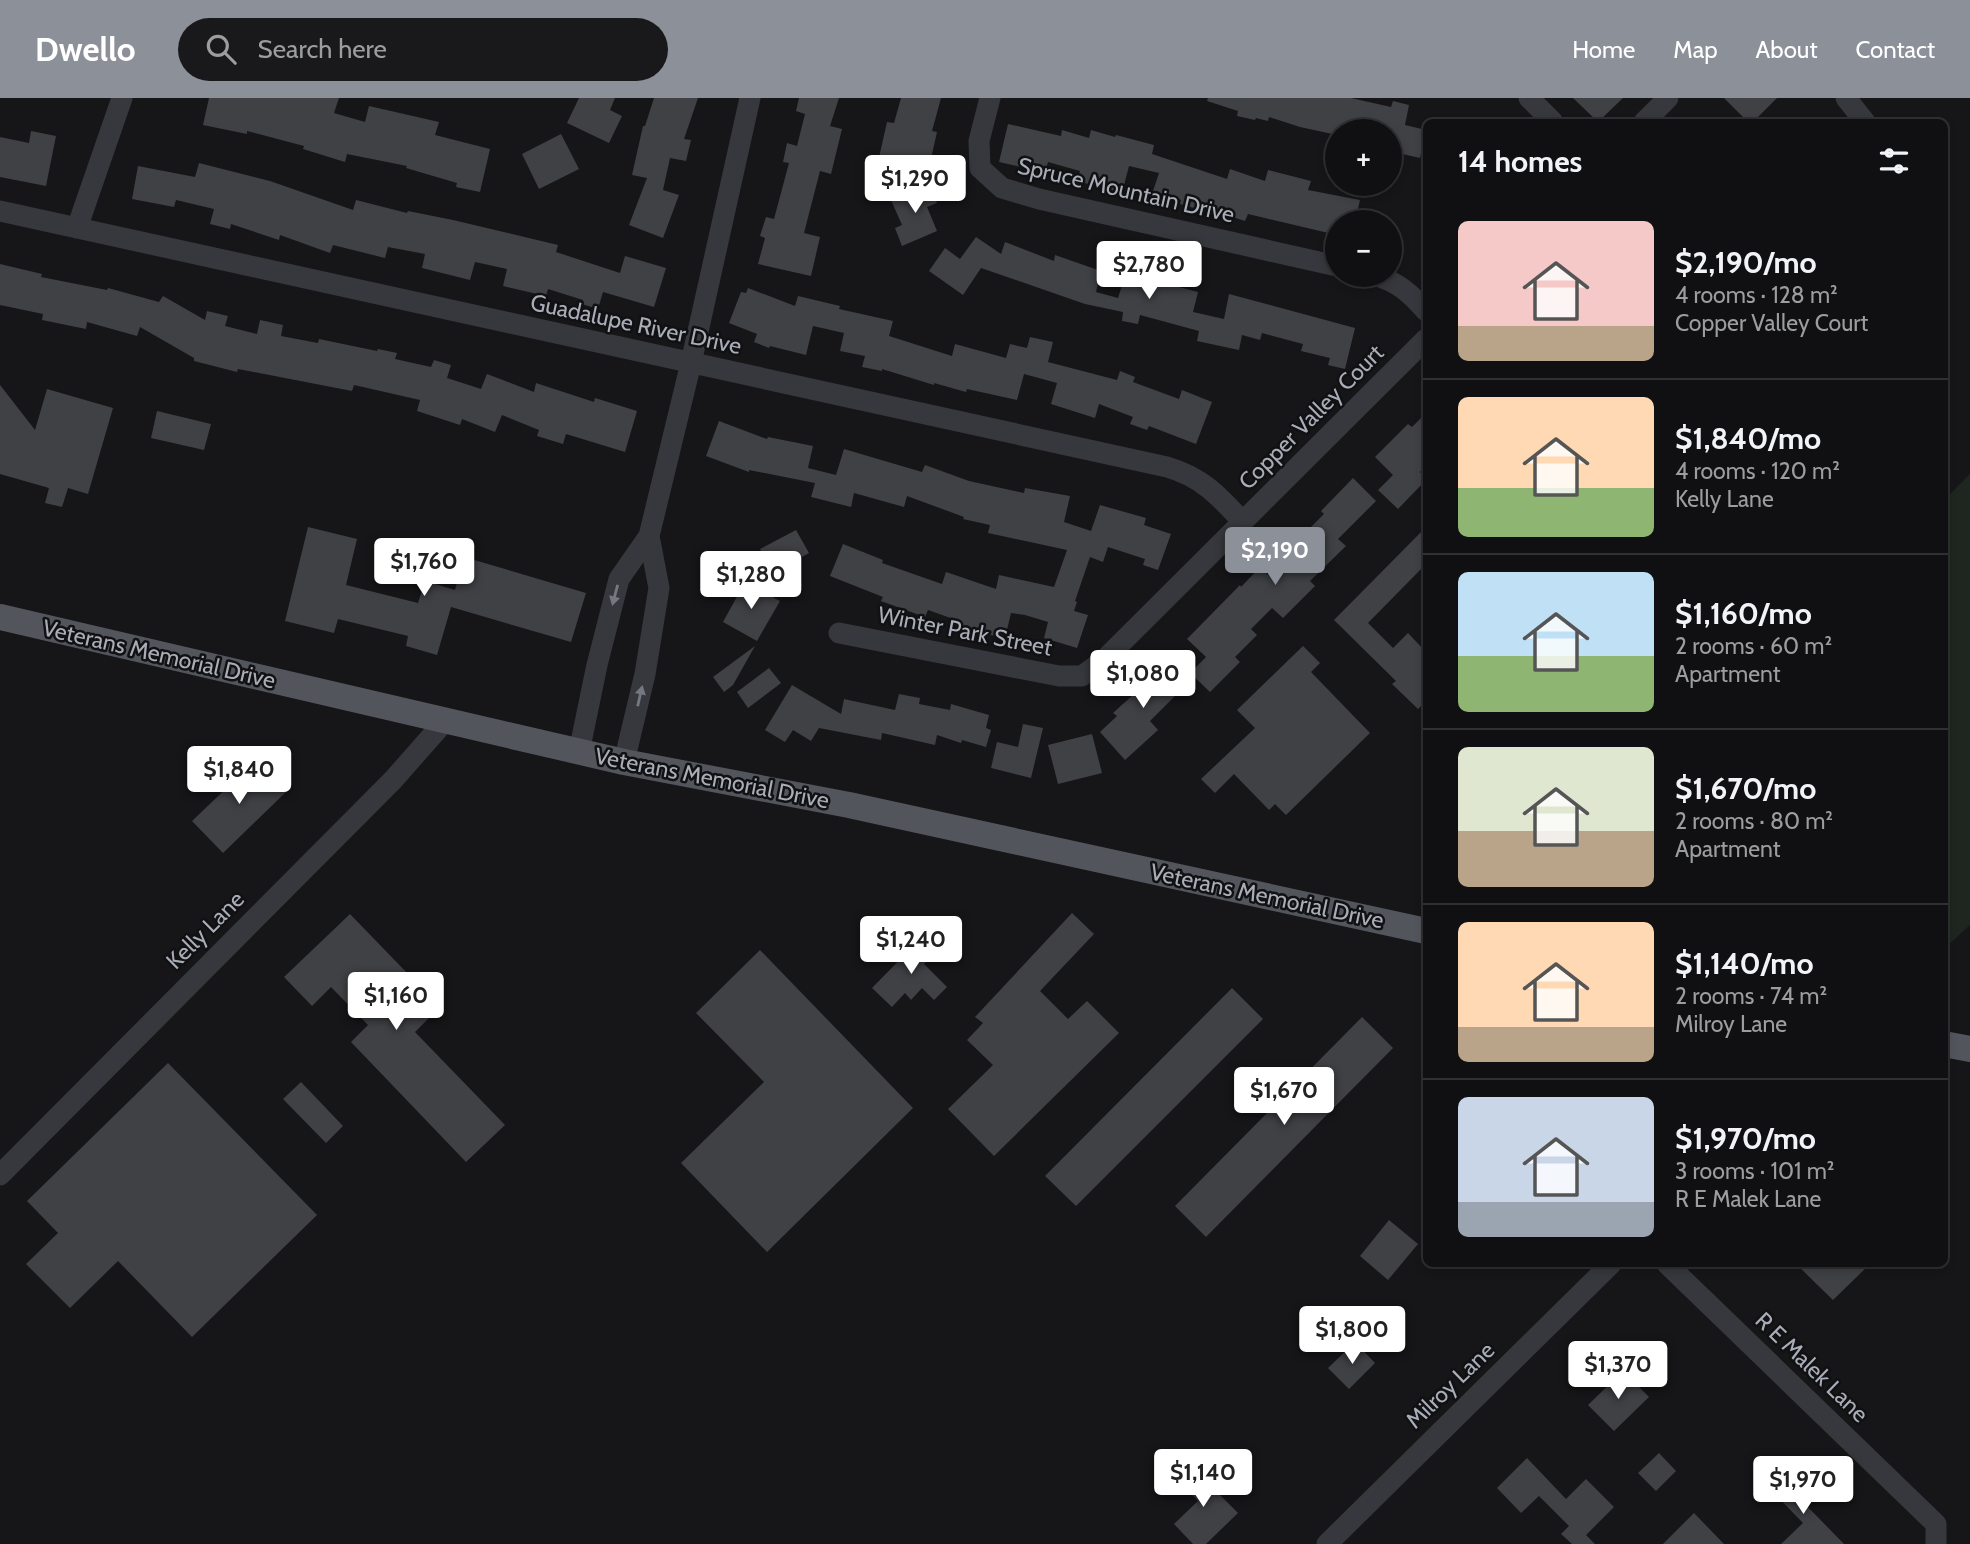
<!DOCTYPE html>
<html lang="en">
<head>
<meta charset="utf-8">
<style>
  :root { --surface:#101012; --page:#19191b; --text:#f1f3f6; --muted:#9c9d9f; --line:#303032; --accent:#8c9099 }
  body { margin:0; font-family:Cabin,sans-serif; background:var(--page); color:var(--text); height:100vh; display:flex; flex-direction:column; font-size:26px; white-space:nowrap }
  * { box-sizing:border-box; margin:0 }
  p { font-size:23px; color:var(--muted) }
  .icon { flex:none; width:38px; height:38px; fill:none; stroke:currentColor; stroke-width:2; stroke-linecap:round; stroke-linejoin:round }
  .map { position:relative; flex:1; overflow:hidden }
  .details { position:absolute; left:1423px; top:21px; width:525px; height:1148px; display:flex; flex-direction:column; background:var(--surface); border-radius:10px; box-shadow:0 4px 10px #0003,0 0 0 2px var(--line) }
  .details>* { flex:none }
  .fabs { position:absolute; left:1325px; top:21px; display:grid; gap:14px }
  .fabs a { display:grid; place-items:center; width:77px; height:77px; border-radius:50%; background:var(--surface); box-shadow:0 4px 10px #0003,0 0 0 2px var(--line); font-size:35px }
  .price { position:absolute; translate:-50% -60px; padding:0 16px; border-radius:7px; background:#fff; color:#222; font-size:23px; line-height:46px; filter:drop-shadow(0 2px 4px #0008) }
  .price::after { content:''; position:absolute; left:50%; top:42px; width:21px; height:16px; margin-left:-10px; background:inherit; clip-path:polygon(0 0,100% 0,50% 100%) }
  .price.on { background:var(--accent); color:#fff }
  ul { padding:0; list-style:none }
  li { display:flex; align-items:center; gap:21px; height:175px; padding:0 35px }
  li+li { border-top:2px solid var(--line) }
  li span { display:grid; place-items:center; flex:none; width:196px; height:140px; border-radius:10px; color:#555 }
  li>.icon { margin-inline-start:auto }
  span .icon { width:84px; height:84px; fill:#fffc; stroke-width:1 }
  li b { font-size:30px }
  h2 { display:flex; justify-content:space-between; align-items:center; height:84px; padding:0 35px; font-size:30px }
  header { display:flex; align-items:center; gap:42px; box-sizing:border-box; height:98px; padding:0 35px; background:var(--accent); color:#fff }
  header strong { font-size:33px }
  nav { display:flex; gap:38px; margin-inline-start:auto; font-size:24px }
  .search { width:490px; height:63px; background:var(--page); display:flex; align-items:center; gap:18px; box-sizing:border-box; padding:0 24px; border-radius:38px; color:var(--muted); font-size:26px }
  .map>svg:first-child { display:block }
</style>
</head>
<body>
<header>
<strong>Dwello</strong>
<div class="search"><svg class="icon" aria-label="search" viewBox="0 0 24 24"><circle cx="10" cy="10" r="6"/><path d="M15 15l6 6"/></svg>Search here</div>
<nav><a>Home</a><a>Map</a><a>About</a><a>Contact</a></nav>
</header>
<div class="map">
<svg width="1970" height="1446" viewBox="0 0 1970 1446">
  <rect width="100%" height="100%" fill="#161618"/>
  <path fill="#1e261f" d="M1970,376v451l-26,24v-449z"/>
  <path fill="#404145" d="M209,0h130l-5,15 31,9 4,-16 70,16 -4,13 55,14 -10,43 -24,-5 1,-4 -51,-15 1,-2 -60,-12 -2,8 -42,-13 1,-3 -57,-15v3l-44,-9z
    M579,0h36l-5,12 12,6 -13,27 -42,-20z
    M654,0h44l-14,41 7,1 -5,21 -16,-3 -7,32 16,5 -16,43 -34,-13 18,-47 -15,-3 11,-49h2z
    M799,0h40l-9,28 12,3 -11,45 -11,-3 -16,62 16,4 -9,39 -53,-12 7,-26 -5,-2 6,-19 8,2 15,-56 -6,-1 4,-19 10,3 8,-32 -9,-3z
    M901,0h40l-9,33 5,1 -9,40 -50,-10 9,-40 7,1z
    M1208,0h143l40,9 2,-6 16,4 -4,20 21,5v2l-6,26 -22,-5 -2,11 -6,-1v-32h-53v4l-37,-8 -31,-10 -1,4 -12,-3 -1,2 -18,-4 1,-5 -31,-10z
    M1573,0h50l-25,24z
    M1724,0h53l-24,24h-5z
    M1008,26l53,12 1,-6 27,8 2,-8 24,7 1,-2 38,10 -2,9 75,25 3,-10 35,12 3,-11 43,11 -3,9 52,10 -5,22h-18v13l-89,-21 -3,7 -50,-16 -1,3 -14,-4 1,-4 -28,-9 6,-18 -30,-7 -7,27 -45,-12 3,-10 -32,-9 -2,7 -24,-6 -1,4 -22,-5z
    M31,33l25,5 -10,50 -46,-9v-40l29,6z
    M561,36l18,35 -40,20 -17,-35z
    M199,65l71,18 83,29 3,-10 51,13 1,-2 45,9 105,25 -2,7 64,21 5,-17 41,12 -12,39 -51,-15 -5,17 -16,-5 1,-4 -35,-11 -2,7 -43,-10 4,-17 -32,-7 -5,18 -48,-12 3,-14 -37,-7 -3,11 -52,-13 -3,8 -50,-18 -1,5 -48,-16 -1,5 -20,-5 4,-15 -38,-9 -2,7 -42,-8 6,-33 57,11z
    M929,86l8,19 -10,4 10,24 -35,15 -7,-18 7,-3 -11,-25z
    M976,139l25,17 4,-12 49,19 1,-6 46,16 -5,21 22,6 5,-16 30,5 3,-9 20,5 -1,3 23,6 -5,20 31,7 5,-25 126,34 -10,41 -17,-4 2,-7 -29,-7 2,-7 -41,-11 -2,7 -18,-5 -3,15 -42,-9 2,-10 -59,-16 -2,9 -16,-3 1,-9 -38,-8 -104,-36 -18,27 -34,-24 16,-23 15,11z
    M0,166l42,10 -1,3 66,13 1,-2 51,14 4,-6 42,24 2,-9 21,5 -3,10 32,8 3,-14 23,5 -2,11 37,7 1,-4 58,12 1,-2 19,4 -2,6 36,8 3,-7 17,5 -4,13 34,11 6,-15 47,18 2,-9 58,19 1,-4 42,13 -12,41 -59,-18 -3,10 -26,-8 2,-6 -37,-15 -7,17 -33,-13 -2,6 -43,-14 3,-11 -66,-15 -2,6 -114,-22 -1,3 -43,-11v-3l-54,-31 -3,9 -50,-14 -1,7 -44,-9 1,-6 -43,-9z
    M748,190l47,18 3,-10 42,10 -1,3 54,12 -4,15 63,20 3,-12 51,14 4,-14 17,4 3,-11 23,5 -5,20 69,18 3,-9 15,6 -2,5 46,17 3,-9 30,12 -16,42 -47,-18 -2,4 -17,-6 3,-7 -34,-13 -4,14 -44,-14 6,-21 -33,-9 -7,26 -50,-11 -1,3 -32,-9v2l-52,-16v2l-20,-4 3,-11 -25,-5 4,-18 -31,-7 -7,29 -36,-9 -1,2 -15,-6 3,-8 -28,-11 12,-31 5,1z
    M0,287l35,45 12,-41 66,19 -25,86 -20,-6 -6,19 -17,-4 4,-15 -49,-14z
    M157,313l54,13 -7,26 -53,-12z
    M1426,315v52l-6,7 6,8 -28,29 -20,-19 15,-15 -18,-18 33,-33 4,3z
    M719,323l48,18 1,-2 45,9 -5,22 28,7 8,-26 78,23 3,-7 44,16 55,12 1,-5 45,8 -6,26 27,9 9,-26 46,13 -2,7 27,9 -13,36 -15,-5 2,-6 -37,-12 -5,15 -13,-5 -15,44 2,1 -3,9 14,4 -11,33 -33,-10 4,-16 -23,-7 -14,-2 -6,25 -38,-8 -10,-3 2,-6 -31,-11 -3,7 -44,-16 2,-4 -53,-21 13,-32 40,16 -1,3 60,21 4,-12 50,17 3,-14 55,12 13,-37 -79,-17 2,-8 -27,-6 1,-2 -57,-21 -3,11 -50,-14 -3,14 -40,-10 4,-14 -66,-13v2l-43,-16z
    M1353,380l23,23 -38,38 8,7 -36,35 5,5 -32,32 -11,-10 -21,21 6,6 -22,22 5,5 -30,30 -20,-19 16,-16 -19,-18 53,-54 1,2 19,-20 8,8 22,-22 -6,-6 16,-15 3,3 21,-21 -3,-3z
    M308,429l49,12 -11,46 72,18 7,-22 30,9 9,-33 122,36 -15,49 -120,-35 -14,48 -31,-9 2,-10 -70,-17 -4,14 -49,-12z
    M1426,429v37l-58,59 25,25 15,-15 18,19v49l-8,8 -26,-25 4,-3 -62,-61z
    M796,432l13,23 -16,9 -4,-2 13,25 -17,9 -25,-45z
    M745,484l35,19 -23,40 -34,-19z
    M755,548l-22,39 -9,7 -11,-15z
    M1303,548l17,17 -9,9 59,61 -84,82 -11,-11 -6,6 -35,-36 -19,19 -14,-14 54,-51 -18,-18z
    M1165,562l23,23 -38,38 8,9 -33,30 -25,-28 17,-16 -4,-3 21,-19 -1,-1z
    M769,570l12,15 -33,25 -11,-16z
    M792,587l49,29 3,-15 51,11 4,-16 21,4 -1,6 31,6 1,-6 38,11 -3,13 5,2 -5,17 -24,-7 -1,3 -24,-8 -2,10 -53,-12 -1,7 -62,-12 -8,13 -18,-11 -8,12 -20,-12z
    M1023,626l20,4 -12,50 -40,-10 6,-26 21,5z
    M1092,636l10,39 -44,11 -10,-39z
    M256,662l31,31 -64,62 -31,-32z
    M1072,815l22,21 -54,57 28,28 19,-18 32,32 -125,123 -46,-47 45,-44 -26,-25 16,-17 -8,-6z
    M350,816l90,93 -25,25 90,93 -39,37 -115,-120 17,-17 -37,-38 -19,19 -28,-29z
    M923,838l15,14 -14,14 23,23 -13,13 -12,-12 -11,12 -6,-7 -13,14 -20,-19z
    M760,852l153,158 -146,144 -86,-89 83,-81 -68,-69z
    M1232,890l31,31 -187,187 -31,-30z
    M1362,919l31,31 -187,189 -31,-31z
    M168,965l149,152 -125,122 -74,-76 -48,47 -44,-44 32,-31 -31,-32z
    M301,984l42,44 -17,17 -43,-44z
    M1389,1122l29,24 -30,36 -28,-24z
    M1796,1166h74l-37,36z
    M1355,1244l20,21 -26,26 -21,-21z
    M1623,1273l26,26 -35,34 -26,-26z
    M1659,1355l17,18 -20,20 -18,-18z
    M1527,1360l39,41 20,-20 28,28 -28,28 9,9h-23l-11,-10 8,-8 -30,-30 -18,17 -24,-25z
    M1189,1366l49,49 -32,31h-13l-19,-20 24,-23 -23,-24z
    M1786,1376l24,25 -5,5 39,40h-63l22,-21 -33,-34z
    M1694,1415l30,31h-61z"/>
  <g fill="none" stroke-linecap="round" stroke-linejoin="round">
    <path stroke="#37383d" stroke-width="21" d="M990,0l-11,43 1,27 22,20 37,11 298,67
      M1529,0l24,24
      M1846,0l19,24
      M1644,24l24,-24
      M0,113l1167,256c35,10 52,29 76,55
      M77,130l45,-130
      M1374,177c24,7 36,18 52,36
      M839,535l220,43h23l22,-16 322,-321
      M579,654l18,-87 22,-86 30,-43 42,-173 59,-265
      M624,664l21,-88 14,-86 -10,-52
      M0,1077l393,-395 52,-59
      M1667,1166l269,260v20
      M1327,1446l284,-280"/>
    <path stroke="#53555c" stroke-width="26" d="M0,519l624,145 225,43 577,126
      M1944,946l26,5"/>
  </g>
  <defs><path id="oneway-solid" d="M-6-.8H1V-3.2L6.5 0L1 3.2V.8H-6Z" transform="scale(1.75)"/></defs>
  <g fill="#757881">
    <use href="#oneway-solid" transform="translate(615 497) rotate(105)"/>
    <use href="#oneway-solid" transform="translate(640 598) rotate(-77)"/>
  </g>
  <g text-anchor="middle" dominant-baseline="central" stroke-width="5" stroke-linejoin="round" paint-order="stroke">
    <g font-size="23" fill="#a8adb8" stroke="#111113">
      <text transform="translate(1126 92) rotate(13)">Spruce Mountain Drive</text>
      <text transform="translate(636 226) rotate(12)">Guadalupe River Drive</text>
      <text transform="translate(1311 319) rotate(-45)">Copper Valley Court</text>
      <text transform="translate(965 533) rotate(11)">Winter Park Street</text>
      <text transform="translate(159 556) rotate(13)">Veterans Memorial Drive</text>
      <text transform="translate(712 680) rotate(11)">Veterans Memorial Drive</text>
      <text transform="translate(1267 798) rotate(12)">Veterans Memorial Drive</text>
      <text transform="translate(205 832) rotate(-45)">Kelly Lane</text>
      <text transform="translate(1812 1269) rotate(44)">R E Malek Lane</text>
      <text transform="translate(1450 1287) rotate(-44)">Milroy Lane</text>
    </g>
  </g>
</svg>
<div class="fabs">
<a>+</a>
<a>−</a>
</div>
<b class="price" style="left:915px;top:117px">$1,290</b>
<b class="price" style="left:1149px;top:203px">$2,780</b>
<b class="price on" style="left:1275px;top:489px">$2,190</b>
<b class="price" style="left:424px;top:500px">$1,760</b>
<b class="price" style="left:751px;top:513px">$1,280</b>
<b class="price" style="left:1143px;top:612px">$1,080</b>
<b class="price" style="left:239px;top:708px">$1,840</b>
<b class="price" style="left:911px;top:878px">$1,240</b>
<b class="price" style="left:396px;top:934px">$1,160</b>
<b class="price" style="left:1284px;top:1029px">$1,670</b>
<b class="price" style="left:1352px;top:1268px">$1,800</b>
<b class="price" style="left:1618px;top:1303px">$1,370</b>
<b class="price" style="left:1203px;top:1411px">$1,140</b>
<b class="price" style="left:1803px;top:1418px">$1,970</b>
<section class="details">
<h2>14 homes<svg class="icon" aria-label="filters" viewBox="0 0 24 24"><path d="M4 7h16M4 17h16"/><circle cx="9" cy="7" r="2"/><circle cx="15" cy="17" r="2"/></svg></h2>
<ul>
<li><span style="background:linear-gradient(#f6c9c9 75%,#b9a48a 0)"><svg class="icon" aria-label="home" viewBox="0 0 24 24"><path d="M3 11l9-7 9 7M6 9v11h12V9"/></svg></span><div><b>$2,190/mo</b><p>4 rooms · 128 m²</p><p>Copper Valley Court</p></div></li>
<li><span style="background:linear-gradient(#ffd9b3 65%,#8fb573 0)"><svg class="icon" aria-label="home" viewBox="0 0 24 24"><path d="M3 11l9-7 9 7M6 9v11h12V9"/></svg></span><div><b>$1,840/mo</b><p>4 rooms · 120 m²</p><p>Kelly Lane</p></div></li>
<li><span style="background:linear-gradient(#bfe0f5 60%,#8fb573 0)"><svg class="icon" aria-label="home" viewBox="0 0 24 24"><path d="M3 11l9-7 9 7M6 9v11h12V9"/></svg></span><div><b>$1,160/mo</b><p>2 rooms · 60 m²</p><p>Apartment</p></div></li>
<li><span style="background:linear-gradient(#dfe7d0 60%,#b9a48a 0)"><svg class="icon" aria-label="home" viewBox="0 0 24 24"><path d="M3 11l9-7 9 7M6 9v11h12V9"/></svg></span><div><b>$1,670/mo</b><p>2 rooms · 80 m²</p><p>Apartment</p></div></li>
<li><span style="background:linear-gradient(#ffd9b3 75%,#b9a48a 0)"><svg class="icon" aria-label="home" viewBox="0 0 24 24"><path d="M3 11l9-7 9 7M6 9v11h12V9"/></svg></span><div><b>$1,140/mo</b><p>2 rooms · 74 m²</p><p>Milroy Lane</p></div></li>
<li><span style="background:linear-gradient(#c9d6e8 75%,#9aa5b1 0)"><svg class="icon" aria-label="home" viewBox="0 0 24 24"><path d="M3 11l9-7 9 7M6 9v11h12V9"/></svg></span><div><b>$1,970/mo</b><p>3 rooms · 101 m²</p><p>R E Malek Lane</p></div></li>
</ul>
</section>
</div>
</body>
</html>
